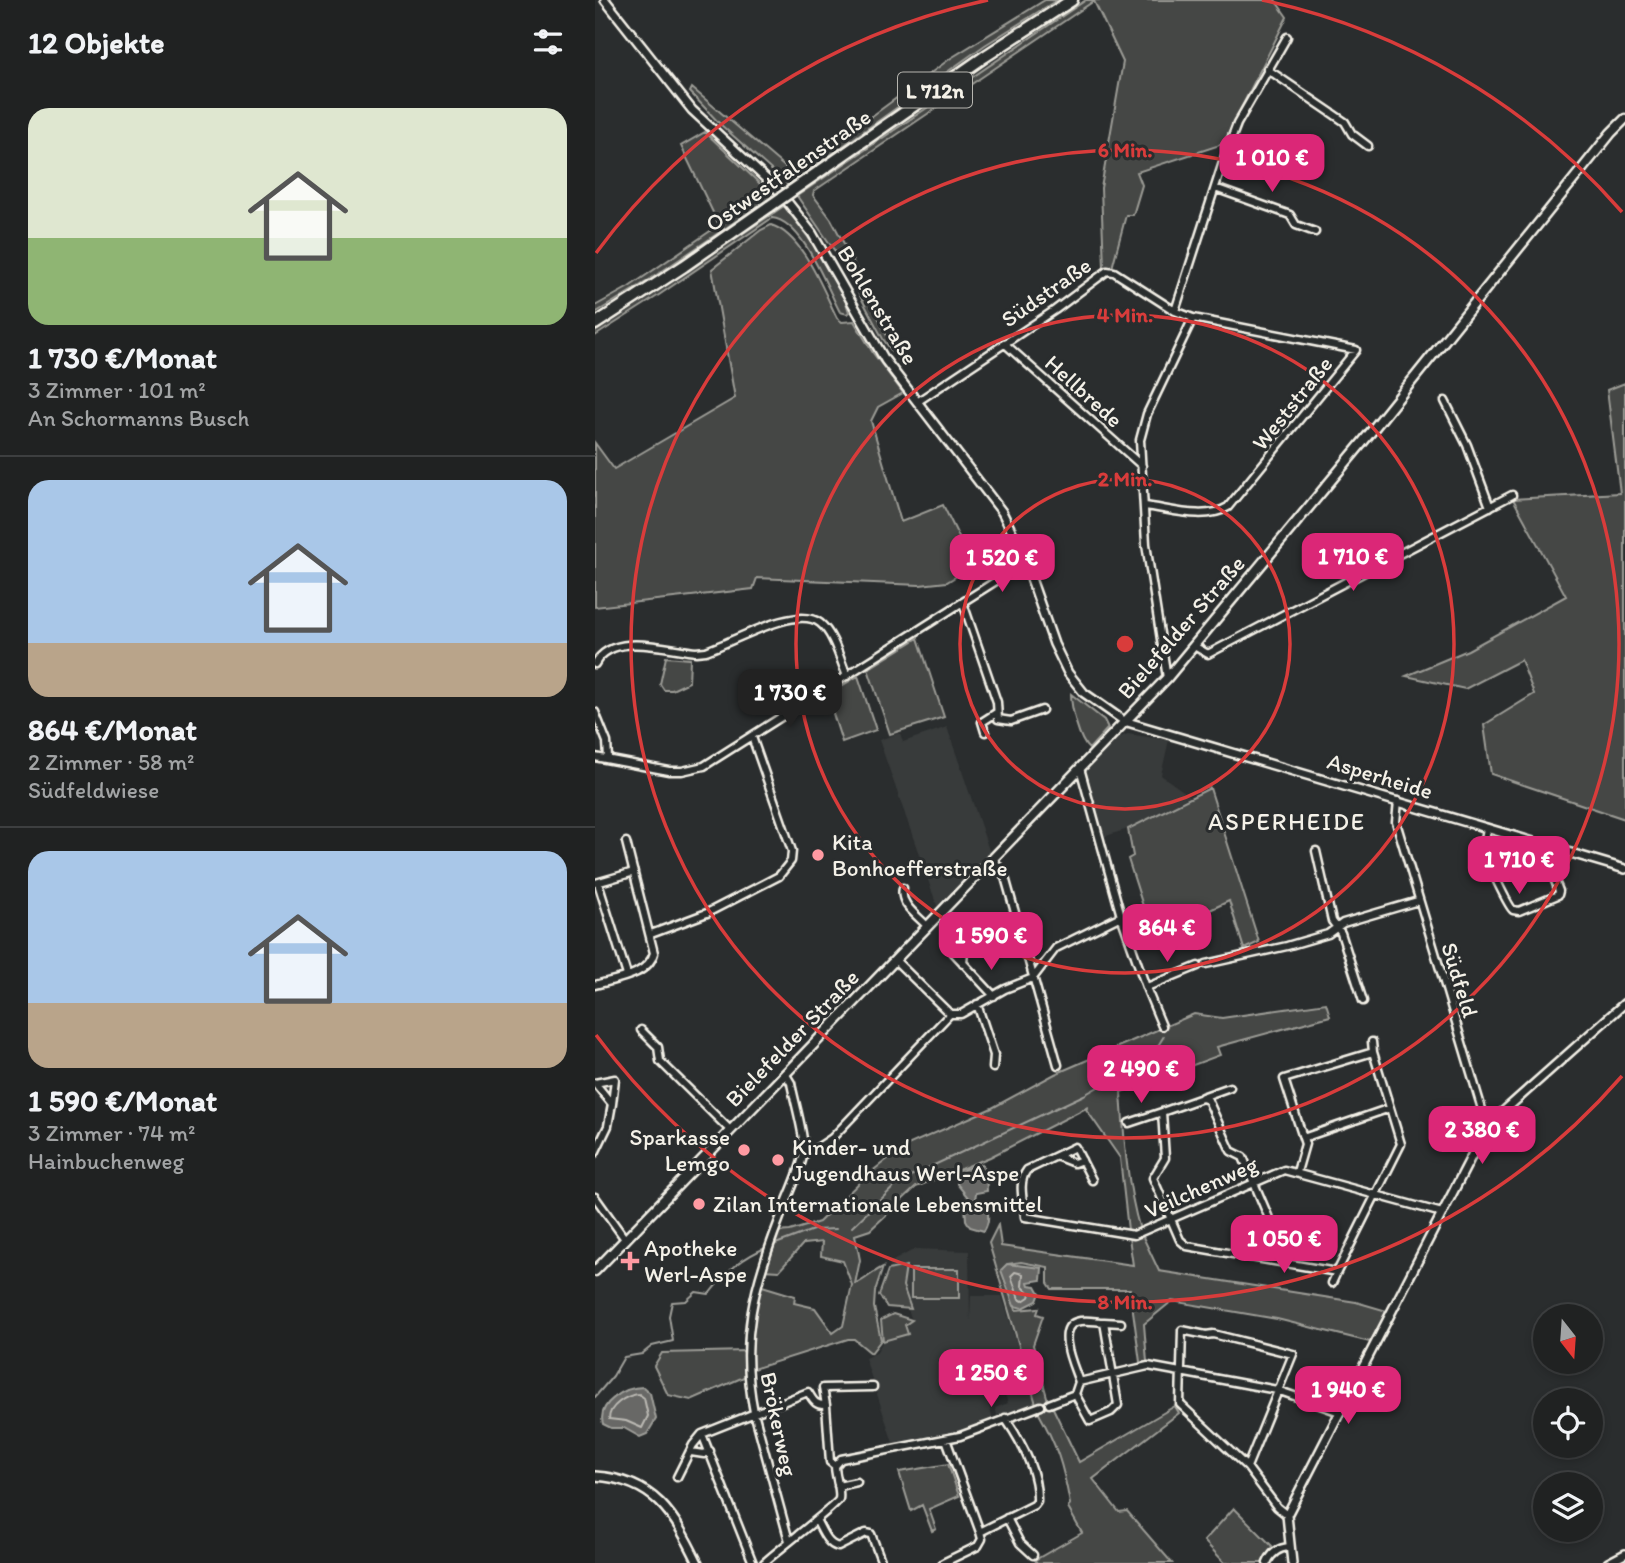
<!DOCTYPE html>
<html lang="de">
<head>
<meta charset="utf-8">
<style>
  :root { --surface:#202222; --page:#2d2f2f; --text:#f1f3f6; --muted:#a2a4a5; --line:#3d3f40; --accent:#db2777 }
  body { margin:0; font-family:Itim,sans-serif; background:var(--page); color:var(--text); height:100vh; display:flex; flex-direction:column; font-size:26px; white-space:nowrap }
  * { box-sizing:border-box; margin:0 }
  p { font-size:23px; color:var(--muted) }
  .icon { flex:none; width:38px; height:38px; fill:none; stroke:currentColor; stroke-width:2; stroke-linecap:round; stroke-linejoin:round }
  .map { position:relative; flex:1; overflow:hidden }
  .side { display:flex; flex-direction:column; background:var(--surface); width:595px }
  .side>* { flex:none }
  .needle { width:46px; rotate:163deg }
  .controls { position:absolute; left:938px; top:1304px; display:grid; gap:14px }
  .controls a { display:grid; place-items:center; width:70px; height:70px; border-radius:50%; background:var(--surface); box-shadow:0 4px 10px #0003,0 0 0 2px var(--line); font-size:35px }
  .price { position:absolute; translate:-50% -60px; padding:0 16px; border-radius:14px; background:var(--accent); color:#fff; font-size:23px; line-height:46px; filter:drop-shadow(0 2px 4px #0008) }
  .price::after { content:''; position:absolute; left:50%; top:42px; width:21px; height:16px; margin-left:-10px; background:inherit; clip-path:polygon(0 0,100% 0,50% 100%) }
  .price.selected { background:#222; color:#fff }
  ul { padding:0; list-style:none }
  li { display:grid; align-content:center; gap:14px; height:371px; padding:0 28px }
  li+li { border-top:2px solid var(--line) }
  li span { display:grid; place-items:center; height:217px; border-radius:21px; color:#555 }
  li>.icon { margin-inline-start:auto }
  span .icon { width:126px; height:126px; fill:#fffc; stroke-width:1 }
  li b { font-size:30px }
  h2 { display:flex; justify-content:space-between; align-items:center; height:84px; padding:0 28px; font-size:30px }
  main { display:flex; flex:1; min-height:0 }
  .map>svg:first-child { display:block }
</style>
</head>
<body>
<main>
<section class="side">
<h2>12 Objekte<svg class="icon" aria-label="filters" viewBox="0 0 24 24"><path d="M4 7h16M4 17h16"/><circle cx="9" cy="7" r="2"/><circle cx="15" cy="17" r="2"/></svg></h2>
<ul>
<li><span style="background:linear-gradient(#dfe7d0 60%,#8fb573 0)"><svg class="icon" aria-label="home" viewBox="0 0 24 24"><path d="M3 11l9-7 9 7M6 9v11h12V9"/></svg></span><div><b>1 730 €/Monat</b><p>3 Zimmer · 101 m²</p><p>An Schormanns Busch</p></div></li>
<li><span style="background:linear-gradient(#a9c7e8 75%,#b9a48a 0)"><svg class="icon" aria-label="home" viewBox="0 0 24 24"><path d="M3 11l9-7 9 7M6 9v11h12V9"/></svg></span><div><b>864 €/Monat</b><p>2 Zimmer · 58 m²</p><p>Südfeldwiese</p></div></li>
<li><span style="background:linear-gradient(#a9c7e8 70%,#b9a48a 0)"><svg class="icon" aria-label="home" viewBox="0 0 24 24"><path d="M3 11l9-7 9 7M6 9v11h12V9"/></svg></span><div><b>1 590 €/Monat</b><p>3 Zimmer · 74 m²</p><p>Hainbuchenweg</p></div></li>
</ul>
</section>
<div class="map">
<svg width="1030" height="1563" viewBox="0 0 1030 1563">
  <rect width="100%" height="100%" fill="#2a2d2e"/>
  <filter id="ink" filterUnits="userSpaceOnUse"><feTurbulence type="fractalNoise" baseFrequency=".0143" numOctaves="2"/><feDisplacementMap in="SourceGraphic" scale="14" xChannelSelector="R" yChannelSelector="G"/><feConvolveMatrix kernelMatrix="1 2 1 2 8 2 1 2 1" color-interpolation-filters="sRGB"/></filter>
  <g filter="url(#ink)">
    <path fill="#373a3a" d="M352,727l43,126 -53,53 -58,-166 21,-7 3,9z
      M533,734l41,6 -8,35 29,21 -62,33 -25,8 -19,-64 33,-35z
      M320,1249l54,2 1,69 1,-24h31l34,109 -38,13 -3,-10 13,-5 -9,-27 -17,6 11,38 -32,10 -68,13 -28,-85 11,-5 7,-12 24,-7 -2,-9 7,-5 -23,-57z"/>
    <path fill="#444645" stroke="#9c9c96" stroke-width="2" d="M450,0h12l-72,45 -197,140 -68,-61 -30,-32 2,-4 101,86 158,-116z
      M491,0h189l12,17 -64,127 -86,28 5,13 -9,30h-7l-14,53 -8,-1 -3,-79 22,-126 -29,-61 -280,190 -1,4 18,24 19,36 37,81 20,23 -1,6h-4l-19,-26 -42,-79 -44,-64z
      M110,132l68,64 -127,86 -51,31v-7l34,-19 90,-62 -38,-79z
      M189,206c22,27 56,72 65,106l-2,2 -7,-2c-13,-24 -37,-91 -68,-94l-116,79 -61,39v-4z
      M176,225c32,10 52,65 66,93l5,4 12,-1 19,32 30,40 -25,14 -7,14 30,101 42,-17 30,61 -26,16 -27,3 -163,-7 -4,11 -158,18v-164l19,26 121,-71 -23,-129 49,-39z
      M1030,383v436l-134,-45 -7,-49 50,-31 -13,-34 -56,29 -59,-13 62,-26 98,-54 -53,-97 107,-6 -13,-103z
      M323,638l26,79 -54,17 -22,-65z
      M71,657l24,2 -1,23 -17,8h-8l-4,-6z
      M263,676l18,54 -34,12 -15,-47z
      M476,694l33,26 4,8 -19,21c-10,-8 -18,-42 -18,-55z
      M615,788l49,154 -15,7 -15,-48 -64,30 -4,-14 -18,-11 -15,-47 5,-3 -5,-27z
      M731,1003l4,13 -113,31 3,8 -99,37c3,46 6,94 19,138h-12l-8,-72 -34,-49 2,-2 -98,50 -74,30 -46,43 -15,5 5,25 -5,24c8,-2 17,-12 28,-17l-8,24 -1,16 7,33 -10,13 -17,-14h-6l-98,31 1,-55 8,-30 36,11 -1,7 21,5 18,25 10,-7 9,-41 -9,-24 -22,-5 1,-14 -19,2 -24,27 -16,-1 14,-38 13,-1 29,-9 47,-46 37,-29 89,-39 63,-34 139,-60 28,4z
      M403,1225l3,21 132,19 -4,-27 14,-1 16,34 197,31 31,9 -17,31 -93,-23 -105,-18 -28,23 3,38h-7l-10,-73h-78l-4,-6v-16l-27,-5 -13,2 -5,5 13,41 23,-2 -2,6 6,2 -10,29 15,56 -12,3 -47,-161z
      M311,1266l-3,20 8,23 -24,-2 -8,-12 9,-25z
      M316,1269h48v29h-48z
      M298,1314l19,6 -7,5 3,9 -25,7 -2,-21z
      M151,1351v25l-55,24 -23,-5 -14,-29 8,-13z
      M457,1406l27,56 96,-56 4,7 -86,66 26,33 8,-1 45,52h-135l-2,-3 47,-27 -14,-25 2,-4c-7,-39 -13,-59 -33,-94z
      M353,1464l11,32 -30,13 7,20 -4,2 -10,-26 -11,6 -12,-39z
      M639,1508l38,38 -8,17h-39l-21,-22z"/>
    <path fill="#676866" stroke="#9f9f9a" stroke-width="2" d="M387,1164l4,7 1,20 -11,2 -1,6c15,5 16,20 9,32l-14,-4 -4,-7 -1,-14 5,-6 -13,-16v-10l8,-5z
      M412,1264l35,4 -1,12 -13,2 1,3 7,1 4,7 -3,8 -14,7 -9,-2 -13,-36z
      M48,1387l7,6 6,26 -9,15 -7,3 -16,-9h-13l-8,-4c-6,-21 22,-37 40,-37z"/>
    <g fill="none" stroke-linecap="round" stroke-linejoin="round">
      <path stroke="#bcbab4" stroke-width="2" d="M420,1272l8,2 -1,12 8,8 -1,3 -6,4 -4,-2 -8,-23z
        M44,1394l5,4 4,18 -6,12 -16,-7 -17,-2c0,-13 17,-24 30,-25z"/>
      <path stroke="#9f9f9a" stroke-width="2" d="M257,1227l48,-46 184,-86 67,-38 13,-21
        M178,1245l40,-15 23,-1
        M0,1397l18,-21 11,-19 18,-3 10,-8 21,-5 -4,-25 3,-14 14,-1 10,-9 13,2c17,-22 33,-37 59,-47"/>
      <defs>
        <path id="minor" d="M672,69l78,53 7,12 16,12
          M620,188l75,27 6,10 19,7
          M580,311l51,-158 11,-29 50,-87
          M409,343l138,123
          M850,401l22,44 23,62
          M322,402l138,-92 52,-39 7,1 61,39 18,7 163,32 -128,157c-23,14 -58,2 -83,-1
          M368,603l34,99 1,17 13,2 31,-11
          M599,646l14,8 304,-159
          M0,664c17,-33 72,-15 101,-12l10,-1c26,-8 90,-47 114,-28 14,11 20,37 27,53
          M572,678l-21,-134 -6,-104 7,-26 46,-96
          M0,712l12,30 1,16
          M390,732l-3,-10 14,-9
          M0,757l74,14h13l22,-5 322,-204
          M485,768l41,148 26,74 15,36
          M803,801l-2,21 91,304
          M892,828c-2,9 -3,18 -1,28 2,7 22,50 27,54l6,1 39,-16 1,-4 -12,-30v-15
          M721,851l16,70 9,12 22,68
          M398,858l12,19 53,188
          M1,883l38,-11
          M3,883l29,92
          M308,888c-4,16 14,27 24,38
          M56,934l56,-21 72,-37 12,-15 1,-10 -40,-114
          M300,960l55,54h11l44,-25 28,-11 23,-30 65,-32
          M368,964l1,-16 -6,-4 -5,8 41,44
          M611,964l81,-18 41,-12 15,-11 75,-22
          M0,985c20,-6 53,-9 59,-32l-28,-111
          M552,987l51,-21
          M382,1004l17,51 -1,13
          M46,1030l17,17 2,14 70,69
          M777,1042l1,10
          M190,1073l6,10c3,17 14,53 13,69 -2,16 -18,49 -24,66 -26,67 -41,121 -26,194l35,129
          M0,1083l17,21 -4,22 -13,27
          M0,1083l20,-4 -3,25
          M607,1097l28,-10
          M534,1123l33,-11
          M708,1138l87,-30
          M222,1148l15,-10 118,-124
          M461,1156l18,7 8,-3
          M497,1180l-17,-33 -48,23c-10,13 -3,32 -2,47l109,18 150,-65 158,43
          M0,1197l30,42
          M692,1262l-1,-30 -15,-9 -28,-66 -12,-6 -23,-51 -6,-2 -40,14 3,46 -12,20 27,62 7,6 150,26 64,-128 -28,-92 -89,27 21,65 -8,28
          M737,1283l5,-11
          M509,1322l17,1
          M480,1394l15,27 21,-9 7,-7 -14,-83c-8,0 -19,-3 -28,0 -21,7 -1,47 3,60
          M454,1404l26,-10 4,-12 69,-16 129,24 63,22
          M231,1405l4,57 5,4
          M107,1434l51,129
          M351,1439l34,93
          M96,1452l13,2 6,-3
          M652,1467l46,-113 -80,-20 -7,1 -24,-5 -2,74 67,63 30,40 10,8
          M82,1477l16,-32 9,-11 106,-42c5,8 7,14 18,13l-3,-17 50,-1
          M243,1486l19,-4
          M412,1518l13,25 13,12
          M221,1520c6,10 10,24 22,27l28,-14 5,1 11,29
          M169,1563c10,-10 73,-58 75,-64 2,-9 -4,-23 -4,-33l6,-7 119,-23 81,-30
          M348,1563l35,-17 4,-7 -2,-7 54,-27 3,-4c1,-29 -16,-60 -32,-83
          M672,1563c4,-10 11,-15 22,-16"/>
        <path id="tertiary" d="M10,0l87,110 86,80 34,43 73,127 117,152 19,38 33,94 14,29 16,20 40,28 501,148
          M0,1476c60,4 79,38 103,87
          M697,1563l-5,-48 200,-389 138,-123
          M1013,1563l17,-9"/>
        <path id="secondary" d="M0,1271l572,-593 195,-235 249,-310 14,-14"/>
        <path id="primary" d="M205,185l184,-128 88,-57
          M0,324l89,-58 86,-60"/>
      </defs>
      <use href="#minor" stroke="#f4f1e8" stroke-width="11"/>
      <use href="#tertiary" stroke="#f4f1e8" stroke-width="12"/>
      <use href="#secondary" stroke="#f4f1e8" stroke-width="13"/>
      <use href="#primary" stroke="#f4f1e8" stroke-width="15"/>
      <use href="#minor" stroke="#2a2d2e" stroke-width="6"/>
      <use href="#tertiary" stroke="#2a2d2e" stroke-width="7"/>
      <use href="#secondary" stroke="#2a2d2e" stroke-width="8"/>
      <use href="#primary" stroke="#2a2d2e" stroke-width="10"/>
      <defs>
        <path id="primary-bridge" d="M175,206l30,-21"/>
      </defs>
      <use href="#primary-bridge" stroke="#f4f1e8" stroke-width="15" stroke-linecap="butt"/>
      <use href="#primary-bridge" stroke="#2a2d2e" stroke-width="10"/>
    </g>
  </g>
  <g fill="none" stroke="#d93c3b" stroke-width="3.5">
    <circle cx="530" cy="644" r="165"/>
    <circle cx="530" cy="644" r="329"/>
    <circle cx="530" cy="644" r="494"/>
    <path d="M1027 1076A658 658 0 0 1 1 1035M1 253A658 658 0 0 1 393 0M667 0A658 658 0 0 1 1027 212"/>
  </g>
  <g fill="#ff9aa2" stroke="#2a2d2e" stroke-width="2.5">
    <circle cx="223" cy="855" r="7"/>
    <circle cx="149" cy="1150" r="7"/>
    <circle cx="183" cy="1160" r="7"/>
    <circle cx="104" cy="1204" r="7"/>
    <path d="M31.5 1250.5h7v7h7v7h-7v7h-7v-7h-7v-7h7z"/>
  </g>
  <g text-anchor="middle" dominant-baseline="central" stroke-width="6" stroke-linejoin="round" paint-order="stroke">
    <rect fill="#2a2d2e" stroke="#b7b6b0" stroke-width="2" x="303" y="72.5" width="74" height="35" rx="5"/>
    <g font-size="21" font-weight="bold" fill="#f4f1e8">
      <text x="340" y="90">L 712n</text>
    </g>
    <g font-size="23" fill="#f4f1e8" stroke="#2a2d2e">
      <text transform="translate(193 170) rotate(-35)">Ostwestfalenstraße</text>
      <text transform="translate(451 292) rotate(-35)">Südstraße</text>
      <text transform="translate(283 305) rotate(59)">Bohlenstraße</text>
      <text transform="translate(489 391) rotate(42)">Hellbrede</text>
      <text transform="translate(697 403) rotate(-51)">Weststraße</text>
      <text transform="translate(586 627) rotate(-49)">Bielefelder Straße</text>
      <text transform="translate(785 776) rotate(17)">Asperheide</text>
      <text transform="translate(865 980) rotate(73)">Südfeld</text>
      <text transform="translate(197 1038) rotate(-46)">Bielefelder Straße</text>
      <text transform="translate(606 1187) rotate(-24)">Veilchenweg</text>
      <text transform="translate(184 1424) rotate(78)">Brökerweg</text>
    </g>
    <g font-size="23" fill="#f4f1e8" stroke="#2a2d2e" text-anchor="start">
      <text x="237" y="842">Kita<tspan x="237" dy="26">Bonhoefferstraße</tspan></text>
      <text x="135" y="1137" text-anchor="end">Sparkasse<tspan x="135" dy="26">Lemgo</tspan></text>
      <text x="197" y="1147">Kinder- und<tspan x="197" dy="26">Jugendhaus Werl-Aspe</tspan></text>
      <text x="118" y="1204">Zilan Internationale Lebensmittel</text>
      <text x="49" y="1248">Apotheke<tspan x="49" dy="26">Werl-Aspe</tspan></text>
    </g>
    <g font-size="24" letter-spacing="2" fill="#f4f1e8" stroke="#2a2d2e">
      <text x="692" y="821">ASPERHEIDE</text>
    </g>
  </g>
  <circle cx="530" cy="644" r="10" fill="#d93c3b" stroke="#2a2d2e" stroke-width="3.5"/>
  <g font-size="21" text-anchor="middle" font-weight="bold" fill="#d93c3b" stroke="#2a2d2e" stroke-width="6" stroke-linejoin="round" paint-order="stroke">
    <text x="530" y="157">6 Min.</text>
    <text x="530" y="322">4 Min.</text>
    <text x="530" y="486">2 Min.</text>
    <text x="530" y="1309">8 Min.</text>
  </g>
</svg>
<div class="controls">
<a><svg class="needle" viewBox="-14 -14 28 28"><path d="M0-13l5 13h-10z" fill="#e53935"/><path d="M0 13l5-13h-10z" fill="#a2a4a5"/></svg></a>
<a><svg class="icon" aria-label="locate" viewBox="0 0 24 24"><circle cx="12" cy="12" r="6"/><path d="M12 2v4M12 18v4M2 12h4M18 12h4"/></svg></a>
<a><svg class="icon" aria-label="layers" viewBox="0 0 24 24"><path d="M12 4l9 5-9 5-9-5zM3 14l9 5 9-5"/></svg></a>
</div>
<b class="price" style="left:677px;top:194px">1 010 €</b>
<b class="price" style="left:758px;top:593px">1 710 €</b>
<b class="price" style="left:407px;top:594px">1 520 €</b>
<b class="price selected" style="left:195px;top:729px">1 730 €</b>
<b class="price" style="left:924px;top:896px">1 710 €</b>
<b class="price" style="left:572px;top:964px">864 €</b>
<b class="price" style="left:396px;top:972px">1 590 €</b>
<b class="price" style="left:546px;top:1105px">2 490 €</b>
<b class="price" style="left:887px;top:1166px">2 380 €</b>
<b class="price" style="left:689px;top:1275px">1 050 €</b>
<b class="price" style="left:396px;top:1409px">1 250 €</b>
<b class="price" style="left:753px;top:1426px">1 940 €</b>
</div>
</main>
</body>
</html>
